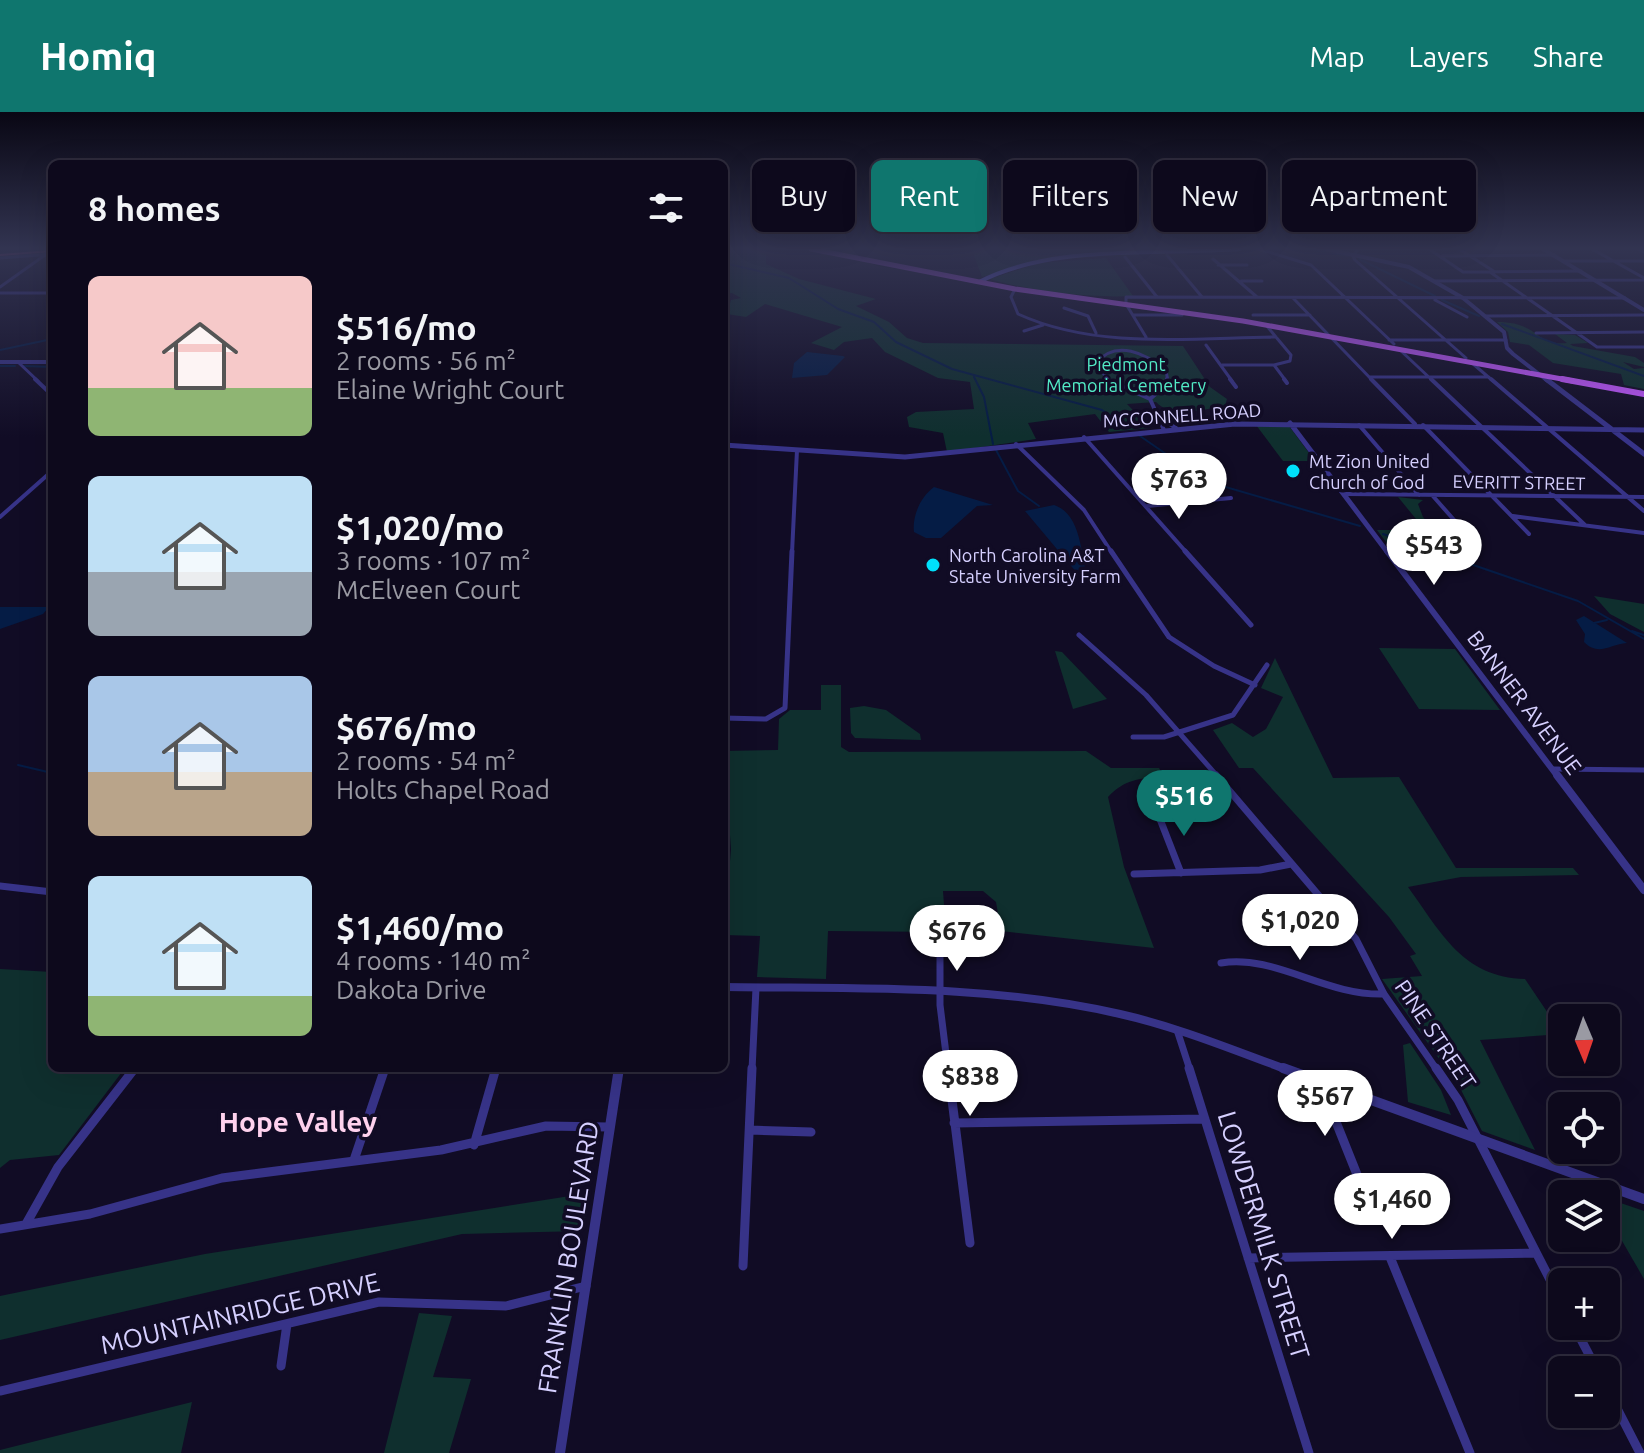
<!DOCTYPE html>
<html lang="en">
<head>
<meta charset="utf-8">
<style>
  :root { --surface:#0d091c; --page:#161225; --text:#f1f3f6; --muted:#9a9aa3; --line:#2d2a3b; --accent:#0f766e }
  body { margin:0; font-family:Ubuntu,sans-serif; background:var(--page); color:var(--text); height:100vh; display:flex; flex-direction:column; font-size:30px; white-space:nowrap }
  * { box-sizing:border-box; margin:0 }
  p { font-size:26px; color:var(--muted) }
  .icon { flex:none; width:44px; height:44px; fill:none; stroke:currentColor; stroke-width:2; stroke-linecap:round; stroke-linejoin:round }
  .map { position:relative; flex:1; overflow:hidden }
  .details { position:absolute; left:48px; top:48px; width:680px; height:912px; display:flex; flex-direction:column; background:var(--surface); border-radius:12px; box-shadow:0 8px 32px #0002,0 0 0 2px var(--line) }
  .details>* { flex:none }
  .hud { position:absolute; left:752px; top:48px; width:760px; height:72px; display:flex; gap:16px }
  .needle { width:52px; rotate:178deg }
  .fabs { position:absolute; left:1548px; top:892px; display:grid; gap:16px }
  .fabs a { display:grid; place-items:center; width:72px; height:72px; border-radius:12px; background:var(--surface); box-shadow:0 8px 32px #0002,0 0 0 2px var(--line); font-size:40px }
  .price { position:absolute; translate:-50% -68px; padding:0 18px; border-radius:28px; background:#fff; color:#222; font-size:26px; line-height:52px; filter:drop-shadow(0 2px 4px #0008) }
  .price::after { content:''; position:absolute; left:50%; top:48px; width:24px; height:18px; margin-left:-12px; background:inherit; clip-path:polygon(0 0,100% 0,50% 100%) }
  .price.current { background:var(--accent); color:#fff }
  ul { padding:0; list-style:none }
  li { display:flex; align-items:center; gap:24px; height:200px; padding:0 40px }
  li span { display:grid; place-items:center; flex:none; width:224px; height:160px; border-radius:12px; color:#555 }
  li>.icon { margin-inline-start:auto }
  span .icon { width:96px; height:96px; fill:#fffc; stroke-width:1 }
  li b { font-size:34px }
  h2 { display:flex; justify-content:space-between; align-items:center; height:96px; padding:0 40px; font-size:34px }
  .pill { padding:0 28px; border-radius:12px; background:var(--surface); box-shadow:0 8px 32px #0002,0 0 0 2px var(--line); font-size:28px; line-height:72px }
  .pill.current { background:var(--accent); color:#fff }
  header { display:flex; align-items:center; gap:48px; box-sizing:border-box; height:112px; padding:0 40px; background:var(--accent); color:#fff }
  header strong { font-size:38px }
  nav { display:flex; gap:44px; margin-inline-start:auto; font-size:28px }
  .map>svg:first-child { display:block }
</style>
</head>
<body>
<header>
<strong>Homiq</strong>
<nav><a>Map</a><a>Layers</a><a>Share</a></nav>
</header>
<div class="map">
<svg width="1644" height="1341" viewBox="0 0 1644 1341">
  <rect width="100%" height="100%" fill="#110c25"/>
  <path fill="#0f2f2e" d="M724,137h42v15l33,15 77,20 -20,7 33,16 18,16 16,5 260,3 27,41 17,12 -2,7c-20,3 -54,13 -69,-4l-29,2 23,24 -41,4 -14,-18 -67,9 8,16 -89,13 -4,-19 -34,-6 -2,-10 9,-5 58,-3 -4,-27 -32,-4 -53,-26 -13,-14 -28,4 -10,8 -23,-7 31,-16 -77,-23 -19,13 -19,-3 4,-14 10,-2 -9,-5 -8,1z
    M963,137h269l-192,11 -58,17 -10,-27z
    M1106,146l27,38c-44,2 -99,-4 -143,-17l49,-16z
    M1497,210c43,0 37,24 70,21l-12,-9 20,1 13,8 -18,1 3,2 62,11 9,6v4l-21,-5 11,7 10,-1v21l-20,-4 -3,-11 -68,-11 -24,-18 -19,-3 -2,-10z
    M1256,313l33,1 26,35h-32z
    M1398,385l25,3 -5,4 5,13 17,20 -8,3 4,6 -3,9 -11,-5h-30l-15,-20h48z
    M1594,484l50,8v28l-34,-18z
    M1379,536l76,1 45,61 -81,-1z
    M1055,539l7,1 45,47 -34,10z
    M1275,546l58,120 66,-1 57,91h117l6,7 -118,2 -53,10c34,47 55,90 117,92l37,55 -82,6 55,110 -53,-19 -22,-43 -78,-109 40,-3 -12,-20 6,-2 -27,-37 -136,-149h-14l-26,-38 19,-7 21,14 13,-8 17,-32 -22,-9z
    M821,573h20v62l8,5 237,-1 25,17h48l5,9c-24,1 -39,2 -56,20l16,70 30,81 -153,-17 -5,-29 -13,-11h-40l3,41 -118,-1 -2,48 -69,-2 3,-41 -36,-1 7,-86 -7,-98 54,-1 1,-31 11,-9h31z
    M864,594l22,4 34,24 1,6 -66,-2 -4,-5 -1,-25z
    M0,857l52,3v96h73l-66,87 -49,5 -10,8z
    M1410,931l31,47 10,25 -43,-13 -5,-57z
    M589,1081l-6,38 -121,3 -462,106v-44l205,-42z
    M1606,1086l38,13v68l-38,-66z
    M419,1201l33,3 -19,61 38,2 -22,74h-65z
    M192,1290l-11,51h-181v-3z"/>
  <path fill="#051c45" d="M807,240l36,4 2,1 -18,18 -35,3 2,-15z
    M934,375l59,18 -16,1 -36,32h-15l-12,-6c-2,-15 6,-35 20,-45z
    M1054,393c28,9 27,52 34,76l-11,-8 -52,-62z
    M0,495h49l-6,7 -43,15z
    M1584,504l43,27c-17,1 -28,14 -43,-1l1,-8 -9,-14z"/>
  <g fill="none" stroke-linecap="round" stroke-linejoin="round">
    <path stroke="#051c45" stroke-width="2" d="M1309,137l39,7
      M1359,147l76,37
      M724,151l65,15 49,31 36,13 22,20 56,27 150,41 26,17
      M1442,188l37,16
      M1502,212l142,52
      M0,238l52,-11
      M0,254h15
      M24,254l28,1
      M974,265l10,20 9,47
      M1140,324l65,45 155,45
      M996,338l22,41 21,15
      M1383,422l195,67 66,38
      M1594,511l13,-3
      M1632,519l12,4
      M18,653l34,8"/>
    <path stroke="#373388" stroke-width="3" d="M1259,137l52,16 83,79
      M1358,137l-5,7 2,4 111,98
      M1429,137l34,23 118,-1
      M1459,137l36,23
      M1592,137l52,29
      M1638,137l6,3
      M1167,143l35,42
      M1442,144l112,-1
      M1125,145l32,40
      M0,146l52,-4
      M1213,147l44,38
      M1563,149h81
      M1218,153h29
      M1490,160l107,75h47
      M1241,169h21
      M1435,169l209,-1
      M0,175l45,-32
      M1015,177l-4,8 7,17c79,36 174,24 258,23
      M0,181h52
      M1293,186l80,83
      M1435,188l32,17
      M1064,196l24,8 8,17
      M1133,203h49
      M1253,203h57
      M1486,204l158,-1
      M1024,219l19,-6
      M1536,221l108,-1
      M1146,225l-20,-33v-7l499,1
      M1389,228h117
      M1206,233l26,36
      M1400,238l33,31
      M19,251l19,18
      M1472,251l21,18
      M1222,253h52l16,-4 1,-6 -25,-30
      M1274,253l12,16
      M1369,265h120
      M1109,269l-13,-18c20,-24 50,-10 70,8l2,10"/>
    <path stroke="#373388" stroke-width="4" d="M35,267l17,16
      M1106,267l44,20
      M1230,267l6,8
      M1284,267l3,4
      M1371,267l44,45
      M1431,267l154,146
      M1491,267l153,132
      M1150,287l14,31
      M1150,287l18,-16 -1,-4
      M1158,305l18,11
      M1359,313l60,70
      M1423,313l106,109
      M1084,325l103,116
      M1016,332l68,66 28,43
      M1346,382l298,3
      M1432,383l38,43
      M1147,394l84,-8
      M1513,404l131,17
      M0,405l52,-46
      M792,441l5,-103"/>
    <path stroke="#373388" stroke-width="5" d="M1111,439l58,86 45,29 41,19
      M1185,439l66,74
      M1079,523l67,60 72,82
      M724,606l42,1 19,-11 7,-157
      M1133,625h31l69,-22 34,-50
      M1554,657l90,1"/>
    <path stroke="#373388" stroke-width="7" d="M1216,663l140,164 28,55 53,76
      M1158,702l23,59
      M1134,762l126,-4 31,-6
      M0,774l52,6
      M940,840v53l8,65
      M1221,851c54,-9 104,33 163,31
      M1177,918l13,40
      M752,958l4,-82"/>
    <path stroke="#373388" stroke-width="9" d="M948,956l22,175
      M1189,956l120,385
      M1436,956l22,32 104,203
      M1320,970l40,100
      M954,1011l251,-4
      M750,1018l61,2
      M474,1033l22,-77
      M354,1048l31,-92
      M26,1112l32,-57 77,-99
      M0,1117l90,-15 132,-36 219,-28 105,-24 63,1
      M1390,1145l80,196
      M1248,1146l287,-5
      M743,1154l9,-198
      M1574,1214l23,44
      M281,1254l6,-42
      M1606,1275l34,66
      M0,1279l379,-89 127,4 80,-20"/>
    <path stroke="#373388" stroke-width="4" d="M1326,137l83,18 54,31 41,34 3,16 6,6 35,27
      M1543,137l101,61
      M0,250h52"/>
    <path stroke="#373388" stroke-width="5" d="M1546,267l98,75
      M1290,311l98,130
      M724,333l181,12 330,-33 409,6"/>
    <path stroke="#373388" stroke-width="6" d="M1387,439l171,226"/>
    <path stroke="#373388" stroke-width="8" d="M1557,663l87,115
      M724,875c132,2 267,-3 396,27 58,13 113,36 168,56"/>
    <path stroke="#373388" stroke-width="10" d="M1283,956l361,131
      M560,1341l59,-385"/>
    <path stroke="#6c67ff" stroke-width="4" d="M979,170c73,-38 179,-27 261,-33"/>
    <path stroke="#c257ff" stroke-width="5" d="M811,137l204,40 228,32 330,60"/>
    <path stroke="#c257ff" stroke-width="6" d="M1562,267l82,15"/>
    <path fill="#ff4ba0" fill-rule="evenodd" d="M52,138v2l-52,4v-2z"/>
  </g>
  <linearGradient id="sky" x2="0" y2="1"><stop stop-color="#090714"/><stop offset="0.42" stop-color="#323451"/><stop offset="1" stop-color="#323451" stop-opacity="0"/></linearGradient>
  <rect width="1644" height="325" fill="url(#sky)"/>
  <g fill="#00e0fb" stroke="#110c25" stroke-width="3">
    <circle cx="1293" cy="359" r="8"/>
    <circle cx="933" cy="453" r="8"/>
  </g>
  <g text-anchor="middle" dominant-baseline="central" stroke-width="7" stroke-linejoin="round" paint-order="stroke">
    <g font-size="18" fill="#52e9c5" stroke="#110c25">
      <text x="1126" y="252">Piedmont<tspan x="1126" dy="21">Memorial Cemetery</tspan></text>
    </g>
    <g font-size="18" fill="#d6d0ff" stroke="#110c25">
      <text transform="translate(1182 303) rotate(-4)">MCCONNELL ROAD</text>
      <text transform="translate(1519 370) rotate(1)">EVERITT STREET</text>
    </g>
    <g font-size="18" fill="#d6d0ff" stroke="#110c25" text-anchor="start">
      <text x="1309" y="349">Mt Zion United<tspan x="1309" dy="21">Church of God</tspan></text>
      <text x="949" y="443">North Carolina A&amp;T<tspan x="949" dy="21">State University Farm</tspan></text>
    </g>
    <g font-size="22" fill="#d6d0ff" stroke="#110c25">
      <text transform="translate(1525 590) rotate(53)">BANNER AVENUE</text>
      <text transform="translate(1436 922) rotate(56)">PINE STREET</text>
    </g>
    <g font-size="26" fill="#d6d0ff" stroke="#110c25">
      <text transform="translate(1264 1123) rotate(73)">LOWDERMILK STREET</text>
      <text transform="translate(568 1145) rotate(-81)">FRANKLIN BOULEVARD</text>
      <text transform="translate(240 1201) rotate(-13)">MOUNTAINRIDGE DRIVE</text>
    </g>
    <g font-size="28" font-weight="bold" fill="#ffd2ee" stroke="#110c25">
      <text x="298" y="1009">Hope Valley</text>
    </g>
  </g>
</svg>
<div class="fabs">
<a><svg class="needle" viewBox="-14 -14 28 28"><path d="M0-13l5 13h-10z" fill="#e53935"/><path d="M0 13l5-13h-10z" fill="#9a9aa3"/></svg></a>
<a><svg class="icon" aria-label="locate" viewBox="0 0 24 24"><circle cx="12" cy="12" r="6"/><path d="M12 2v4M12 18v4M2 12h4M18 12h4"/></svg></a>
<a><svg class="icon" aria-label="layers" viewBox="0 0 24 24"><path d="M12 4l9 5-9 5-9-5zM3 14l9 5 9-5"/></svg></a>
<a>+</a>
<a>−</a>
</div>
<b class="price" style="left:1179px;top:409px">$763</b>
<b class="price" style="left:1434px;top:475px">$543</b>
<b class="price current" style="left:1184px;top:726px">$516</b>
<b class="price" style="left:1300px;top:850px">$1,020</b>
<b class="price" style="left:957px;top:861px">$676</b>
<b class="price" style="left:970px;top:1006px">$838</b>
<b class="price" style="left:1325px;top:1026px">$567</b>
<b class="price" style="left:1392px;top:1129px">$1,460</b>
<div class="hud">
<a class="pill">Buy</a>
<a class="pill current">Rent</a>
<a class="pill">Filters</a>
<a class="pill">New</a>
<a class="pill">Apartment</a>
</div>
<section class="details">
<h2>8 homes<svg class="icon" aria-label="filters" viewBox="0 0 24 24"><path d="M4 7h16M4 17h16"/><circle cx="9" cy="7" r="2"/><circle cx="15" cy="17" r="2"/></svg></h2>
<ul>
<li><span style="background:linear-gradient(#f6c9c9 70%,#8fb573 0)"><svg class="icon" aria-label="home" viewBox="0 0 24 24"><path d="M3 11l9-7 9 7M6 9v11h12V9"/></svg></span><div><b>$516/mo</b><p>2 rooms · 56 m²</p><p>Elaine Wright Court</p></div></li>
<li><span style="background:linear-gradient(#bfe0f5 60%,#9aa5b1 0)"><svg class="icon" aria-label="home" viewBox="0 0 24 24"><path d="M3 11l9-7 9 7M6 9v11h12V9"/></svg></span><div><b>$1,020/mo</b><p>3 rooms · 107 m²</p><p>McElveen Court</p></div></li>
<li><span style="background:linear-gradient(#a9c7e8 60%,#b9a48a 0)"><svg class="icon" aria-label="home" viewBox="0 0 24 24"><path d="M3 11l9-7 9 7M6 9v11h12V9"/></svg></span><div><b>$676/mo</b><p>2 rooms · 54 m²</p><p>Holts Chapel Road</p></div></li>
<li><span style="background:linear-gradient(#bfe0f5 75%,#8fb573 0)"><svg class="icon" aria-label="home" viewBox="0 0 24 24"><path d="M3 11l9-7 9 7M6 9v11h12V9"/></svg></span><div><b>$1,460/mo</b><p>4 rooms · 140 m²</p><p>Dakota Drive</p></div></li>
</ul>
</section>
</div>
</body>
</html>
